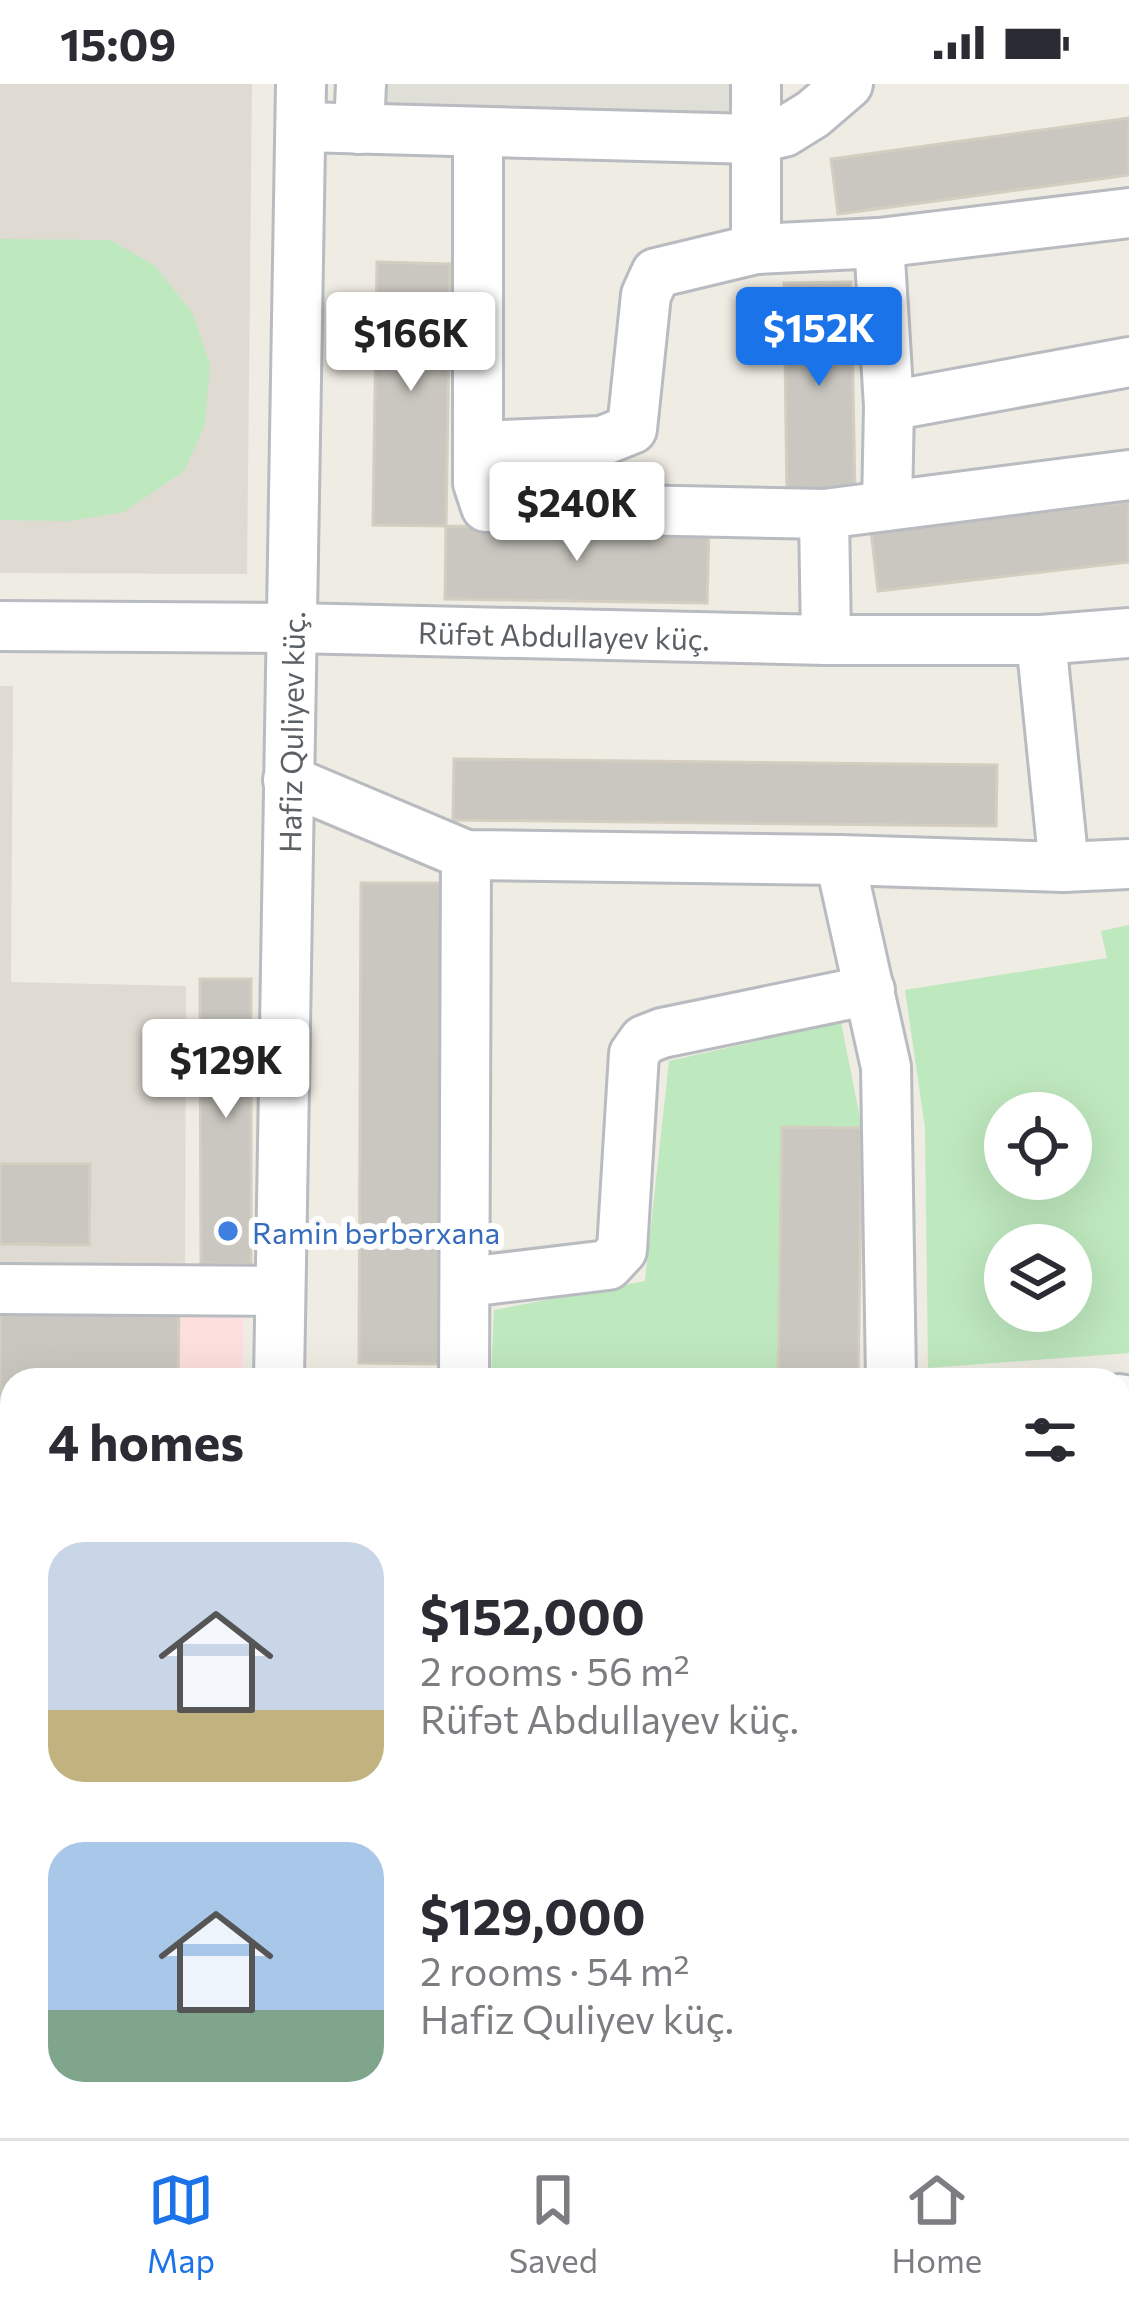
<!DOCTYPE html>
<html lang="en">
<head>
<meta charset="utf-8">
<style>
  :root { --surface:#fff; --page:#f2f2f3; --text:#2b2b33; --muted:#7c7c81; --line:#e1e1e2; --accent:#1a73e8 }
  body { margin:0; font-family:Commissioner,sans-serif; background:var(--page); color:var(--text); height:100vh; display:flex; flex-direction:column; font-size:45px; white-space:nowrap }
  * { box-sizing:border-box; margin:0 }
  p { font-size:39px; color:var(--muted) }
  .icon { flex:none; width:66px; height:66px; fill:none; stroke:currentColor; stroke-width:2; stroke-linecap:round; stroke-linejoin:round }
  .map { position:relative; flex:1; overflow:hidden }
  .drawer { position:absolute; left:0px; top:1284px; width:1131px; height:771px; display:flex; flex-direction:column; background:var(--surface); border-radius:36px 36px 0 0; box-shadow:0 12px 48px #0002 }
  .drawer>* { flex:none }
  .tools { position:absolute; left:984px; top:1008px; display:grid; gap:24px }
  .tools a { display:grid; place-items:center; width:108px; height:108px; border-radius:50%; background:var(--surface); box-shadow:0 12px 48px #0002; font-size:60px }
  .price { position:absolute; translate:-50% -102px; padding:0 27px; border-radius:12px; background:#fff; color:#222; font-size:39px; line-height:78px; filter:drop-shadow(0 3px 6px #0008) }
  .price::after { content:''; position:absolute; left:50%; top:72px; width:36px; height:27px; margin-left:-18px; background:inherit; clip-path:polygon(0 0,100% 0,50% 100%) }
  .price.active { background:var(--accent); color:#fff }
  ul { padding:0; list-style:none }
  li { display:flex; align-items:center; gap:36px; height:300px; padding:0 48px }
  li span { display:grid; place-items:center; flex:none; width:336px; height:240px; border-radius:36px; color:#555 }
  li>.icon { margin-inline-start:auto }
  span .icon { width:144px; height:144px; fill:#fffc; stroke-width:1 }
  li b { font-size:51px }
  h2 { display:flex; justify-content:space-between; align-items:center; height:144px; padding:0 48px; font-size:51px }
  .status { display:flex; justify-content:space-between; align-items:center; height:84px; padding:0 60px; background:var(--surface); direction:ltr }
  .status svg { height:33px; fill:currentColor }
  .tabs { display:flex; justify-content:space-around; align-items:center; height:168px; border-top:3px solid var(--line); background:var(--surface); font-size:33px; color:var(--muted) }
  .tabs a { display:grid; justify-items:center; gap:6px }
  .tabs .active { color:var(--accent) }
  .map>svg:first-child { display:block }
</style>
</head>
<body>
<div class="status"><b>15:09</b><svg viewBox="0 0 49 12"><path d="M0 12V9h3v3zM5 12V6h3v6zM10 12V3h3v9zM15 12V0h3v12zM26 1h20v11H26zM47 4h2v5h-2z"/></svg></div>
<div class="map">
<svg width="1129" height="2054" viewBox="0 0 1129 2054">
  <rect width="100%" height="100%" fill="#efece3"/>
  <path fill="#dfded7" d="M345,0h384v34l-385,-17z"/>
  <path fill="#dfdbd2" d="M0,0h252l-5,490 -247,-1z
    M0,602h13l-2,296 175,4 -1,277 -185,4z"/>
  <path fill="#fde0de" d="M243,1194v102h-231v134h-12v-233z"/>
  <path fill="#bee8be" fill-rule="evenodd" d="M0,155l110,1 44,25 38,47 18,52 -5,60 -21,47 -60,41 -55,9 -69,-1z
    M1129,841v428l-201,15 -3,-240 -20,-138 202,-32 -6,-27zM1071,1029v66h-66v-66zM1071,1161v66h-66v-66z
    M841,938l21,106 -79,-1 -5,253h-287l3,-70 151,-29 24,-220z
    M0,1445h12v412h-12z"/>
  <path fill="#cac7c0" stroke="#d4cec1" stroke-width="3" d="M1129,34v57l-291,39 -7,-55z
    M377,178l73,2 -4,262 -73,-1z
    M851,198l4,213 -68,1 -3,-213z
    M1129,418v60l-251,29 -7,-61z
    M446,442l263,4 -2,73 -262,-4z
    M454,675l543,6 -1,61 -543,-6z
    M361,799h86l-2,481 -86,-1z
    M200,895h51v285h-50z
    M782,1043l80,1 -4,252h-80z
    M0,1080h90l-1,81 -89,-1z
    M0,1226l179,2 -1,68h-166v75l-12,-1z
    M12,1558v65h-10l2,-41z
    M1119,1595l10,61v41l-10,1z
    M1129,1748v61l-10,1v-60z
    M1119,1851h10v41h-10z
    M0,2004h12v39h142v11h-154z
    M1119,2026l10,1v25l-770,2v-11h760z"/>
  <g fill="none" stroke-linecap="round" stroke-linejoin="round">
    <defs>
      <g id="minor">
        <path d="M756,0v165l123,-6 250,-30"/>
        <path d="M302,43l452,12 30,-7 29,-18 35,-30"/>
        <path d="M359,45l2,-45"/>
        <path d="M478,48v351l8,24 338,7 305,-39"/>
        <path d="M879,159l10,163 -2,100"/>
        <path d="M889,322l240,-44"/>
        <path d="M478,362l124,-5 30,-12 14,-134 10,-22 100,-24"/>
        <path d="M824,430l2,126"/>
        <path id="s1" d="M0,542l292,2 534,12h215l88,-7"/>
        <path d="M1041,556l23,227"/>
        <path d="M288,696l178,75 374,5 224,7 65,-3"/>
        <path d="M840,776l46,207 5,313"/>
        <path d="M467,1198l141,-17 14,-15 12,-196 10,-14 18,-7 208,-43"/>
        <path d="M0,1205l280,2"/>
        <path id="s2" d="M279,1296l22,-1296"/>
        <path d="M464,1296l2,-525"/>
        <path d="M1119,1315l10,2"/>
        <path d="M1119,1834l10,-1"/>
        <path d="M0,1916h12"/>
        <path d="M1119,1931h10"/>
        <path d="M0,1952l4,16 8,12"/>
        <path d="M182,2046l137,1"/>
      </g>
    </defs>
    <use href="#minor" stroke="#b8bbc0" stroke-width="54"/>
    <path stroke="#95c7a2" stroke-width="6" stroke-dasharray="12 6" stroke-linecap="butt" d="M0,1485h12
      M0,1502l12,-5
      M0,1640h12
      M0,1779l12,10
      M0,1798l12,1"/>
    <use href="#minor" stroke="#fff" stroke-width="48"/>
  </g>
  <circle fill="#3f7fe0" stroke="#fff" stroke-width="4.5" cx="228" cy="1147" r="12"/>
  <g text-anchor="middle" dominant-baseline="central" stroke-width="12" stroke-linejoin="round" paint-order="stroke">
    <g font-size="30" fill="#5b6065" stroke="#fff">
      <text stroke="none"><textPath href="#s1" startOffset="564">Rüfət Abdullayev küç.</textPath></text>
      <text stroke="none"><textPath href="#s2" startOffset="648">Hafiz Quliyev küç.</textPath></text>
    </g>
    <g font-size="30" fill="#366cbe" stroke="#fff" text-anchor="start">
      <text x="252" y="1147">Ramin bərbərxana</text>
    </g>
  </g>
</svg>
<div class="tools">
<a><svg class="icon" aria-label="locate" viewBox="0 0 24 24"><circle cx="12" cy="12" r="6"/><path d="M12 2v4M12 18v4M2 12h4M18 12h4"/></svg></a>
<a><svg class="icon" aria-label="layers" viewBox="0 0 24 24"><path d="M12 4l9 5-9 5-9-5zM3 14l9 5 9-5"/></svg></a>
</div>
<b class="price active" style="left:819px;top:305px">$152K</b>
<b class="price" style="left:411px;top:310px">$166K</b>
<b class="price" style="left:577px;top:480px">$240K</b>
<b class="price" style="left:226px;top:1037px">$129K</b>
<section class="drawer">
<h2>4 homes<svg class="icon" aria-label="filters" viewBox="0 0 24 24"><path d="M4 7h16M4 17h16"/><circle cx="9" cy="7" r="2"/><circle cx="15" cy="17" r="2"/></svg></h2>
<ul>
<li><span style="background:linear-gradient(#c9d6e8 70%,#c2b280 0)"><svg class="icon" aria-label="home" viewBox="0 0 24 24"><path d="M3 11l9-7 9 7M6 9v11h12V9"/></svg></span><div><b>$152,000</b><p>2 rooms · 56 m²</p><p>Rüfət Abdullayev küç.</p></div></li>
<li><span style="background:linear-gradient(#a9c7e8 70%,#7fa58c 0)"><svg class="icon" aria-label="home" viewBox="0 0 24 24"><path d="M3 11l9-7 9 7M6 9v11h12V9"/></svg></span><div><b>$129,000</b><p>2 rooms · 54 m²</p><p>Hafiz Quliyev küç.</p></div></li>
</ul>
</section>
</div>
<nav class="tabs">
<a class="active"><svg class="icon" aria-label="map" viewBox="0 0 24 24"><path d="M3 6l6-2 6 2 6-2v14l-6 2-6-2-6 2zM9 4v14M15 6v14"/></svg>Map</a>
<a><svg class="icon" aria-label="saved" viewBox="0 0 24 24"><path d="M7 4h10v16l-5-4-5 4z"/></svg>Saved</a>
<a><svg class="icon" aria-label="home" viewBox="0 0 24 24"><path d="M3 11l9-7 9 7M6 9v11h12V9"/></svg>Home</a>
</nav>
</body>
</html>
